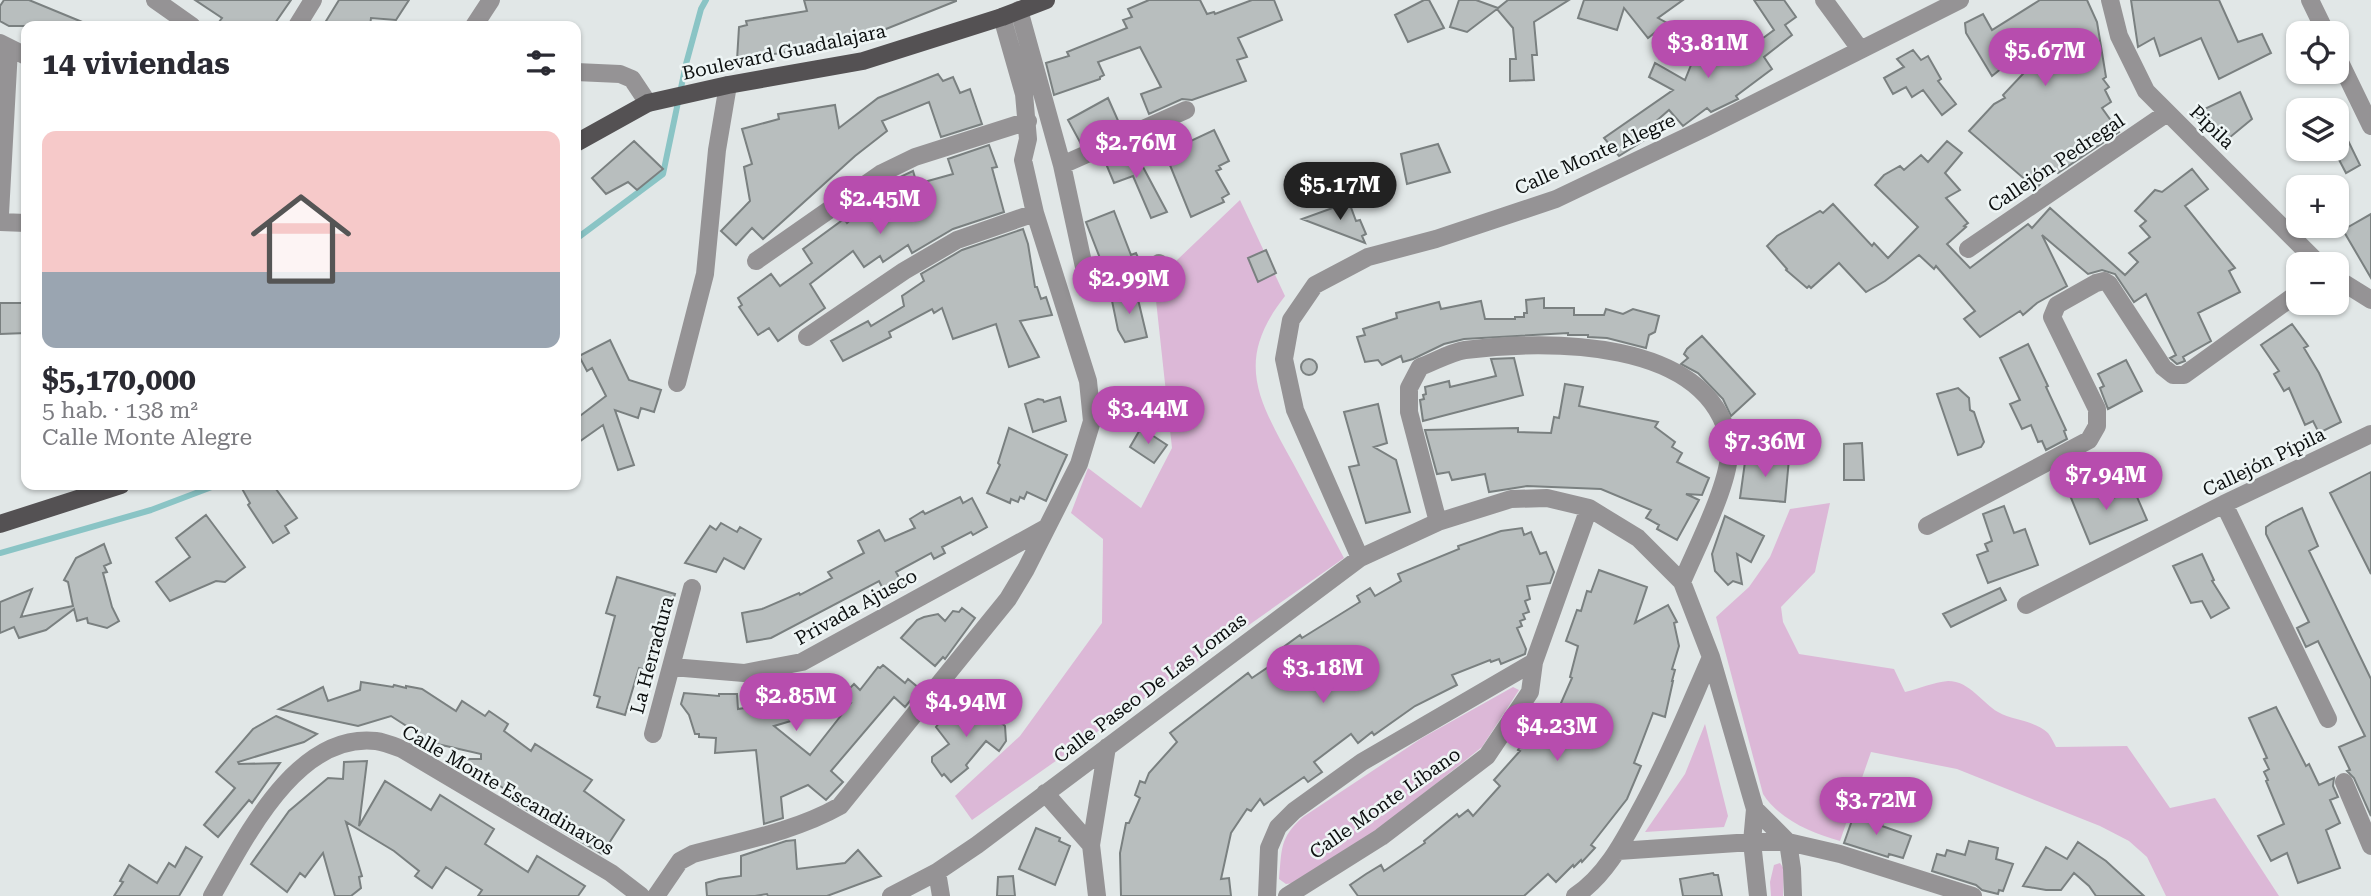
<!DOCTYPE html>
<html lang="es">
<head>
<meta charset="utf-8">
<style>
  :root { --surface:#fff; --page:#f7f7f7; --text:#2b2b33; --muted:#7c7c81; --line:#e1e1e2; --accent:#b74dae }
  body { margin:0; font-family:"Roboto Serif",serif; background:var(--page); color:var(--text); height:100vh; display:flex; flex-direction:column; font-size:26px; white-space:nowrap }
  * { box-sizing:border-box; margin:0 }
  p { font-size:23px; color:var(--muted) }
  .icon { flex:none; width:38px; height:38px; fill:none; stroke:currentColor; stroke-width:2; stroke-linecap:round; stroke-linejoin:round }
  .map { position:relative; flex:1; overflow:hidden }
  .side { position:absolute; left:21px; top:21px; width:560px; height:469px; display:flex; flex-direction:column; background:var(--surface); border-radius:14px; box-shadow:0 2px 5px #0004 }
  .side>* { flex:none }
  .controls { position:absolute; left:2286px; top:21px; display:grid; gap:14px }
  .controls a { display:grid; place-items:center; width:63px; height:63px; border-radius:14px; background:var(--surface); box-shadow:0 2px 5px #0004; font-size:35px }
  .price { position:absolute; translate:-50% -60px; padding:0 16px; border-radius:24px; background:var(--accent); color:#fff; font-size:23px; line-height:46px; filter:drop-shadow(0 2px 4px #0008) }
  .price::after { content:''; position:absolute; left:50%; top:42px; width:21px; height:16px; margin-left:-10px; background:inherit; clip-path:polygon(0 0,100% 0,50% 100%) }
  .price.active { background:#222; color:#fff }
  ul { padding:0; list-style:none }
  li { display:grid; align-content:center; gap:14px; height:371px; padding:0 21px }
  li+li { border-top:2px solid var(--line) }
  li span { display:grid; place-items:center; height:217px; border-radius:14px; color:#555 }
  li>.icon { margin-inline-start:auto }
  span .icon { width:126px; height:126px; fill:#fffc; stroke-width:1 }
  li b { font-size:30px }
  h2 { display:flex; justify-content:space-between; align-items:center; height:84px; padding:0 21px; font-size:30px }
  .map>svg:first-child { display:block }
</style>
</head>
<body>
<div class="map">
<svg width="2371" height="896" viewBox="0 0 2371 896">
  <rect width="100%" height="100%" fill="#e1e7e7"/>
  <path fill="#dcb8d7" d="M1240,200l45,96c-51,65 -27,103 8,167 17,32 34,63 51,95l-372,262 -17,-24 65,-60 82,-113 1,-84 -32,-26 17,-45 53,40 31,-60 -18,-166z
    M1830,503l-15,69 -34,35 2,15 16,32 95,15 11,23c13,-3 29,-10 43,-11 22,0 34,22 50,31 16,9 36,8 50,21 3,4 6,10 8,14l71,-1 43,62 45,-10 64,98h-113l-19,-39 -18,-16 -29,-15 -143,-57 -86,-17 -31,89c-29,-8 -61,-22 -77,-47l-47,-177 33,-30 21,-30 20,-48z
    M1513,687l6,3 -37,57 -105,84 -83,52 -8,1 -7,-5c3,-29 0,-41 24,-62l119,-79z
    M1705,724l23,92 -4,11 -79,5 40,-58z
    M1780,863l4,6 -1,27h-12l-1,-14 4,-17z"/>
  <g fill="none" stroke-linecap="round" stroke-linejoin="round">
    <path stroke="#8ac4c5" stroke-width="6" d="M576,239l87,-65 23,-110 15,-55 5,-9
      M0,553l151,-43 66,-25"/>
  </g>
  <path fill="#b8bebe" stroke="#7a8080" stroke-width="2" fill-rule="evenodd" d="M4,0h25l63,26h-83l-9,-5v-15z
    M195,0h96l-18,26h-57l6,-8z
    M339,0h70l-13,20 -25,-2 -1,8h-47z
    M804,0h152v1l-90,36 -14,3 -1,-4 -34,11 -80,13 2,-33 8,-2 -1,-4 61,-10z
    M1149,0h51l7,14 7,-2 1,2 37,-14h22l8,20 -44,18 9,19 -10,3 9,21 -54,19 -10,-1 -33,15 -8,-20 20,-7 -21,-40 -42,15 6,13 -4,2v2l-46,16 -8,-32 23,-7 -2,-4 60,-24 -4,-8 9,-3 -4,-8z
    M1424,0h5l15,28 -36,14 -13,-27z
    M1459,0h17l22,8 10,-8h61l-35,22 3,33h-5l2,25 -24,1v-22h6l-3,-31 -16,-19 -30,23 -17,-5z
    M1584,0h99l-25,18 9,5 -19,15 -24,-30 -7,22 -39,-12z
    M1754,0h30l12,17 -11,8 7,10 -28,22 8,12 -36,27 2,3 -27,13 -4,-4 -24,18 -14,-16 -23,20 5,6 -32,20 -15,-18 69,-48 -24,-13 6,-14 30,17 12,-30 9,4 29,-17 9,15 30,-22z
    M2040,0h47l10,22 9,55 -3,2 6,8 -4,3 6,12 -9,6 17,24 -61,41 -5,-5 -17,21 -67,-58 25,-27 11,-6 -2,-3 35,-37 -10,-11 -36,29 -26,-43 -1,-10 18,-9 9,16z
    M2131,0h88l19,42 24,-8 9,19 -52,26 -18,-41 -41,18 -6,-18 -16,9z
    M1913,50l8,10 7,-4 13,23 -3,2 18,23 -14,11 -19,-25 -11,7 -6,-10 -13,7 -9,-16 20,-11 -7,-8z
    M938,74l5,7 10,-4 7,16 10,-4 12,35 -41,13 -12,-35 -47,19 5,10 -32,25 -92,83 -11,-11 -16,17 -15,-14 29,-30 -6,-34 8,-3 -10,-35 37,-10 -1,-5 57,-9 4,23 39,-30z
    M2240,92l12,27 -29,24 -29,-29z
    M1108,98l12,27 -39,19 -13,-24z
    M2336,116l24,49 -14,8 -10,-19z
    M1214,130l15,31 -10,5 2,3 -5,2 13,23 -7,4 2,4 -33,15 -26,-64z
    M634,141l29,28 -26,21 -9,-8 -22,12 -14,-16z
    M1947,141l15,12 -17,20 15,17 -14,8 22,25 -4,3 2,1 -19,17 23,24 58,-44 4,4 18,-20 75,67 13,-13 -9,-9 21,-16 -10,-11 6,-5 -11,-10 20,-21 7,2 30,-23 16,20 -23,17 50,62 -6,3 11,21 -42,21 13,28 -28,16 2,4 -8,3 -7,-6 6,-3 -30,-61 -12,8 -19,-28 -13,-4 -14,4 -46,-39 25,51 -30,17 -14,12 -3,-4 -40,26 -16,-18 11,-8 -39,-45 -2,3 -15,-14 -34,26 -19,11 -27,-29 -28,25 -2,-2 -2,2 -21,-18 1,-1 -20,-23 10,-10 43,-25 3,2 10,-9 39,42 2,-3 14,15 30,-31 -43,-42 9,-10 16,-9 4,4 17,-15 7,7z
    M1438,144l12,28 -43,12 -6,-30z
    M989,145l8,22 -5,1 12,44 -51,17 -41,24 -4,-8 -25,17 -3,-6 -16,11 -11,-16 -43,33 15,24 -47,33 -9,-13 -11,7 -19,-28 3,-2 -4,-7 33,-24 9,12 32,-23 -9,-14 41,-30 3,4 53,-46 13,-6 4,13 36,-10 -5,-15z
    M1125,150l4,8 7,-4 31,58 -16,6 -18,-42 -19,7 -10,-24z
    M1349,202l7,19 4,-1 6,14 -4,2 3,7 -63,-24z
    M1114,211l17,44 5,-2 4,9 -11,7 -27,6 -3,-8 4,-1 -17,-44z
    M2371,214v64l-28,-48z
    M1023,229l5,15 7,43h2l4,12 5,-2 6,18 -32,6 19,36 -30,10 -13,-43 -43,15 -11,-31 -8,5 -2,-4 -43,23 2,5 -48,24 -12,-20 37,-20 3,5 33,-20 -2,-10 22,-15 -3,-7 41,-24z
    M1266,250l10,23 -18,9 -10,-24z
    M1136,291l11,46 -22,5 -7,-12 -7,-34z
    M1544,298v10h30v7h30l2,-6 17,5 10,-5 26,7 -4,16 -6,3 -3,13 -39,-10 -19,-1v-2h-20v-2l-104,6 -20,5 -31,15 -10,3 -2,-6 -19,9 -4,-5 -13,2 -8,-25 8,-2 -2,-6 34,-11 -1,-5 43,-11 2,7 40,-8 4,18h30v-2h9v-4h3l-1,-13z
    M0,303h26v30l-26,1z
    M2292,324l16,22 -4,2 15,25 22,49 -22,11 -6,-12 -8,4 -16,-37 -5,3 -10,-17 5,-3 -18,-26z
    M1702,336l53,58 -24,22 -8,-17 -25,-26 -17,-9 7,-6 -4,-4 3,-5z
    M610,340l19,40 32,10 -7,22 -13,-4 -3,10 -23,-8 19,55 -16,5 -15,-45 -27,19v-25l30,-23 -14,-28 -5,3 -8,-15z
    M2028,344l20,42 -2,1 20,43 -2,1 3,8 -21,11 -4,-9 -4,1 -7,-17 -9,4 -12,-25 10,-4 -20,-42z
    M1514,358l9,37 -100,26 -3,-21 4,-1 -1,-4 3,-1 -1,-7 24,-6 1,6 46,-11 -5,-17z
    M1301 367a8 8 0 1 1 16 0a8 8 0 1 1-16 0Z
    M2126,360l16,31 -34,18 -8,-21 4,-2 -6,-12z
    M1565,384l18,3 -4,19 79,16 -3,5 20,15 -3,5 10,6 -5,9 32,16 -7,17 -16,-1 13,6 -22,40 -20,-11 2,-4 -13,-7 5,-8 -50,-21 -74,-3 -38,6 -4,-18 -33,6 -3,-8 -12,2 -12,-44 93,-2v4l33,1 3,-16 5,1z
    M1958,388l11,10 1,12 4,2 10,30 -3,5 -23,8 -21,-61z
    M1060,397l6,24 -33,11 -8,-28 13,-5 5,1 1,2z
    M1378,404l9,39 -13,4 22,13 14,52 -44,11 -17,-56 10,-2 -15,-53z
    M1009,428l58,27 -21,46 -19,-9 -3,7 -4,-2 -2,5 -7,-3 -1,4 -23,-10 13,-28 -2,-2z
    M1141,428l26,17 -13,18 -24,-16z
    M1862,443l2,37h-20v-36z
    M1752,455l37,4 -4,43 -45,-4 5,-36z
    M2371,472v102l-41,-81z
    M2098,481l7,20 29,-11 13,30 -57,24 -21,-51z
    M240,485h33l24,33 -12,8 4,7 -16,10 -25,-38 2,-2z
    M960,497l3,6 9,-5 15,29 -14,8 -2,-3 -29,15 3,6 -11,6 -3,-6 -35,19 7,13 -17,10 -7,-14 -108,57 -24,4 -5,-29 20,-4 37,-16 1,2 32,-17 -4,-6 36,-19 -6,-12 21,-11 6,11 30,-13 -5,-9 13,-8 2,3z
    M2004,506l10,27 11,-4 13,36 -50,18 -11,-28 11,-4 -3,-7 7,-3 -9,-27z
    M2302,508l16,38 -9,5 62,128v137l-17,-38 -7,-7 3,-1 -11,-23 26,-11 -47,-95 -12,6 -9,-19 12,-6 -43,-88v-7l7,-5z
    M206,515l39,52 -20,15 -9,-1 -46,20 -14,-19 34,-25 -14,-19z
    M1725,516l39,20 -13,26 -14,-8 5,30 -9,-3 -5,4 -13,-14 -3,-17z
    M721,523l16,9 3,-5 21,12 -17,30 -20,-11 -8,14 -31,-9 25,-37 6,4z
    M1522,528l2,7 7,-3 9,22 6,-2 8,20 -4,11 -23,3 3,13 -5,2 4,11 -6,2 2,5 -5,2 2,5 -5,2 9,21 -1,5 -24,10 -2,-5 -8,3 -1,-2 -38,15 5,10 -42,21 -41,29 -2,-3 -14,11 -7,-9 -37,28 8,10 -14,10 -4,-5 -40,28 -4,-6 -9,12 -4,-2 -16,24 -10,46 8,-1 2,18h-110l-1,-43 6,-30h3l11,-25 -5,-3 5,-14 5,2 4,-10 28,-31 -7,-9 78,-60 4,5 31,-21 -5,-6 22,-16 2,3 58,-36 -3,-6 13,-8 5,8 26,-15 -3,-7 61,-25 -1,-3 43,-15z
    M104,544l7,19 -7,3 3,6 -4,1 9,34 7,14 -12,7 -19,-5 -1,-5 -10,3 -3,-12 -28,21 -27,8 -5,-11 -14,6v-31l32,-13 -11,28 52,-11 -5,-24 -4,-2 12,-22z
    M2202,554l12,26 -2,1 17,27 -18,10 -9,-17 -11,2 -18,-37z
    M1599,570l48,17 -12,36 33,-18 9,17 -3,1 5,23 -7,23 3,1 -3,11h1l-8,36 -12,-4 -19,50 7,3 -14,33 -36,46 4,3 -13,14 -1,-2 -7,7 -1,-2 -17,17 -8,-8 -24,22h-166l-8,-11 16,-11 15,-9 3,6 41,-28 -1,-2 33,-27 2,3 9,-7 5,6 27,-30 -6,-6 26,-29 -2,-1 10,-14 14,-30 16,4 14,-32 -2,-1 8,-31 -12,-5 11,-31 4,1 6,-20 4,1z
    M617,577l58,17 -23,78 -13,-4 -14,47 -28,-8 3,-10 -6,-2 21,-79 -9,-3z
    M2000,588l6,12 -55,27 -8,-13z
    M962,608l13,10 -30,41 -2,-2 -8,9 -34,-28 16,-18 7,-3 14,-3 7,7 8,-10 6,1z
    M883,665l22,18 3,-4 12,10 -15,18 -11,-10 -63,74 12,11 -17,18 -18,-15 -27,12 2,21 -19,6 -8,-74 -41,3 1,-15 -17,-1v-3h-4l-6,-19 -8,-11 3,-11 35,3v-2h18l1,15 52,-8 -5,-13 19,-5 2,7 4,-1 1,4 11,-4 6,21 26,-26 6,6 18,-23 2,1zM850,704l-40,51 -36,-29 54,-16z
    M361,682l32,5 1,-2 12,3v-2l16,3 34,22 6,-10 23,15 4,-5 19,13 -4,7 27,20 4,-7 57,36 -8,11 40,29 -22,34 -99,-58 3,-6 -46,-31h21v-5l-48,-11 -42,-27 -33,10 -79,-17 44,-22 5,14 32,-11z
    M962,701l9,8 9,-1 4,4h4l17,14 1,15 -7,10 -13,-10 -20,24 2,3 -17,14 -7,-8 -2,2 -10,-14v-5l17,-13 -13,-17 11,-14 3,2z
    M2276,707l30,59 3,-2 10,21 15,-7 -1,8 5,11 -8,3 10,23 -14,7 14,38 -42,15 -11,-30 -16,8 -13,-25 26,-12 -18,-43 2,-1 -4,-8 5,-3 -5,-10 3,-1 -18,-40z
    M276,716l41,18 -13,8 -66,20 1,2 41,-1 -28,40 -3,-3 -31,37 -14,-12 31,-37 -19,-16 37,-43z
    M367,761l-8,65 26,-45 46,29 9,-15 54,34 -9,15 43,28 9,-16 48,30 -7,10h-100l4,-6 -36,-23 -14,21 -17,-12 4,-5 -25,-20 -48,-29 16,54 -3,1 2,11 -10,8h-16l-12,-43 -18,24 -5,-4 -13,19 -36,-28 38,-53 39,-33 15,1 1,-17z
    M1855,812l28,10 -1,4 29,10 -8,22 -14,-4 -1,3 -44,-14z
    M1036,828l24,10 -1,3 11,5 -15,39 -36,-16z
    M795,840l2,29 48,-6 13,-13 23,26 -54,20h-59l-1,-2 -12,2h-48l-1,-13 13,-4 22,-3v-20l45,-15z
    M1969,841l29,7 -2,11 17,5 -10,27 -4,-1 -1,4 -16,-4 -6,-5 -44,-14 5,-17 8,2 2,-6 18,5z
    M2078,842l28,19 38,35h-48l-7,-10 -15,-13 -13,17h-15l-23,-4 23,-39 21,12z
    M186,847l16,10 -23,39h-65l9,-14 -3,-1 9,-16 28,18 12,-20 6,4z
    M1713,873l1,2h4l4,21h-39l-3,-17z
    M1013,876l2,20h-18l1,-19z"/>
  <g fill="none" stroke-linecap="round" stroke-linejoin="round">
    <path stroke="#959395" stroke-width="18" d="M155,0l37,26
      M1824,0l36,49
      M2110,0l9,36 27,55 173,173
      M2310,0l16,33
      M1019,10l43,155 25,116 9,7 37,-8 26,-17
      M297,26l16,-26
      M474,26l17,-26
      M0,43l26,13
      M2336,54l35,72
      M576,72l44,2 12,5 16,24
      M1062,165l124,-55
      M0,214l9,-165
      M0,222l26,1
      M1968,249l199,-136
      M756,261l126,-88 33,-16 113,-36
      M2336,278l35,22
      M807,337l97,-66 53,-31 78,-27
      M677,383l28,-109 12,-124 11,-65
      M2224,504l104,215
      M1438,522l-29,-110v-24l11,-21c14,-5 31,-15 45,-17 81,-10 243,-13 264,91 6,34 -33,107 -47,141
      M1927,526l162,-86 8,-14v-17l-45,-92 5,-12 39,-22 8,-2 5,3 54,83 10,8h11l114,-82
      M1360,558l-65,-148 -11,-51 7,-39 24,-35 53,-28 68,-18 120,-40 149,-71 255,-128
      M2026,605l198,-101 147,-70
      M672,667l72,6 58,-11 244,-134
      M653,734l39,-146
      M2344,782l27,64
      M1045,793l46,52
      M1755,809l33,33 4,27 1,27
      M1618,851l134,-9h36l52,12 133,42
      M937,872l4,24
      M212,896c33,-57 84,-164 164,-155 8,1 18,5 26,8l209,124 30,23
      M656,896l24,-35 13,-7c49,-13 103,-23 147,-48l168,-207 18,-30 53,-105 13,-43 -4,-40 -53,-168 -12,-53 5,-21 -4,-45 -22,-77
      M891,896l46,-24 40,-27 383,-287 78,-36 73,-23 36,-1 42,10 49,30 44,44 29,75 44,152 -3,33 6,54
      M1097,896l-6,-51 16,-98
      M1267,896l2,-48 9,-21 16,-16 68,-49 172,-100
      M1287,896l94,-59 106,-81 43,-64 4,-30 55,-154
      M1575,896c32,-21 50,-58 68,-91 26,-48 46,-98 68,-148"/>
    <path stroke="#545153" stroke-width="18" d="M576,143l72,-40 80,-18 135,-24 139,-44 44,-17
      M0,524l121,-39"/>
  </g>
  <g text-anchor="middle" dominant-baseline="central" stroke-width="5" stroke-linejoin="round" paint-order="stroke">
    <g font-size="19" fill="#0c0f0f" stroke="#eef5f5">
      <text transform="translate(784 52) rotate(-12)">Boulevard Guadalajara</text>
      <text transform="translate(2212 127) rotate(44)">Pipila</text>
      <text transform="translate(1595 154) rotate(-24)">Calle Monte Alegre</text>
      <text transform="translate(2056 163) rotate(-34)">Callejón Pedregal</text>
      <text transform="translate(2264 462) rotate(-26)">Callejón Pípila</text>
      <text transform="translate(856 607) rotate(-29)">Privada Ajusco</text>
      <text transform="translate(652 655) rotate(-75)">La Herradura</text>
      <text transform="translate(1150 688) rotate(-37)">Calle Paseo De Las Lomas</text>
      <text transform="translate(508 790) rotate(30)">Calle Monte Escandinavos</text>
      <text transform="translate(1385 803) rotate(-35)">Calle Monte Líbano</text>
    </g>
  </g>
</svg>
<div class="controls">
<a><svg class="icon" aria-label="locate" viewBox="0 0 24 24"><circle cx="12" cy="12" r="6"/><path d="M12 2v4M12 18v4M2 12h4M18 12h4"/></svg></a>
<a><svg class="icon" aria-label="layers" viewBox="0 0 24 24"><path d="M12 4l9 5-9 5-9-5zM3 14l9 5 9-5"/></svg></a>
<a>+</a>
<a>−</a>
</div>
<b class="price" style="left:1708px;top:80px">$3.81M</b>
<b class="price" style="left:2045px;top:88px">$5.67M</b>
<b class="price" style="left:1136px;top:180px">$2.76M</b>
<b class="price active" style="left:1340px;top:222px">$5.17M</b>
<b class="price" style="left:880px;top:236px">$2.45M</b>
<b class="price" style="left:1129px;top:316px">$2.99M</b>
<b class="price" style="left:1148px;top:446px">$3.44M</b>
<b class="price" style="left:1765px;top:479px">$7.36M</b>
<b class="price" style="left:2106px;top:512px">$7.94M</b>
<b class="price" style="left:1323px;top:705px">$3.18M</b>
<b class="price" style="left:796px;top:733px">$2.85M</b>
<b class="price" style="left:966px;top:739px">$4.94M</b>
<b class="price" style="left:1557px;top:763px">$4.23M</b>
<b class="price" style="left:1876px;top:837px">$3.72M</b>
<section class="side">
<h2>14 viviendas<svg class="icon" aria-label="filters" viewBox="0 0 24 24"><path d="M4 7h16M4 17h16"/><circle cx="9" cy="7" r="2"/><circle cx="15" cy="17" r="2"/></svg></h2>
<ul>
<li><span style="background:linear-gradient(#f6c9c9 65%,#9aa5b1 0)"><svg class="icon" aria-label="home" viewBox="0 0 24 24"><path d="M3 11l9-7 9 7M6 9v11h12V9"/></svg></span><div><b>$5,170,000</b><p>5 hab. · 138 m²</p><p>Calle Monte Alegre</p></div></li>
</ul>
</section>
</div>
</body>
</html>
